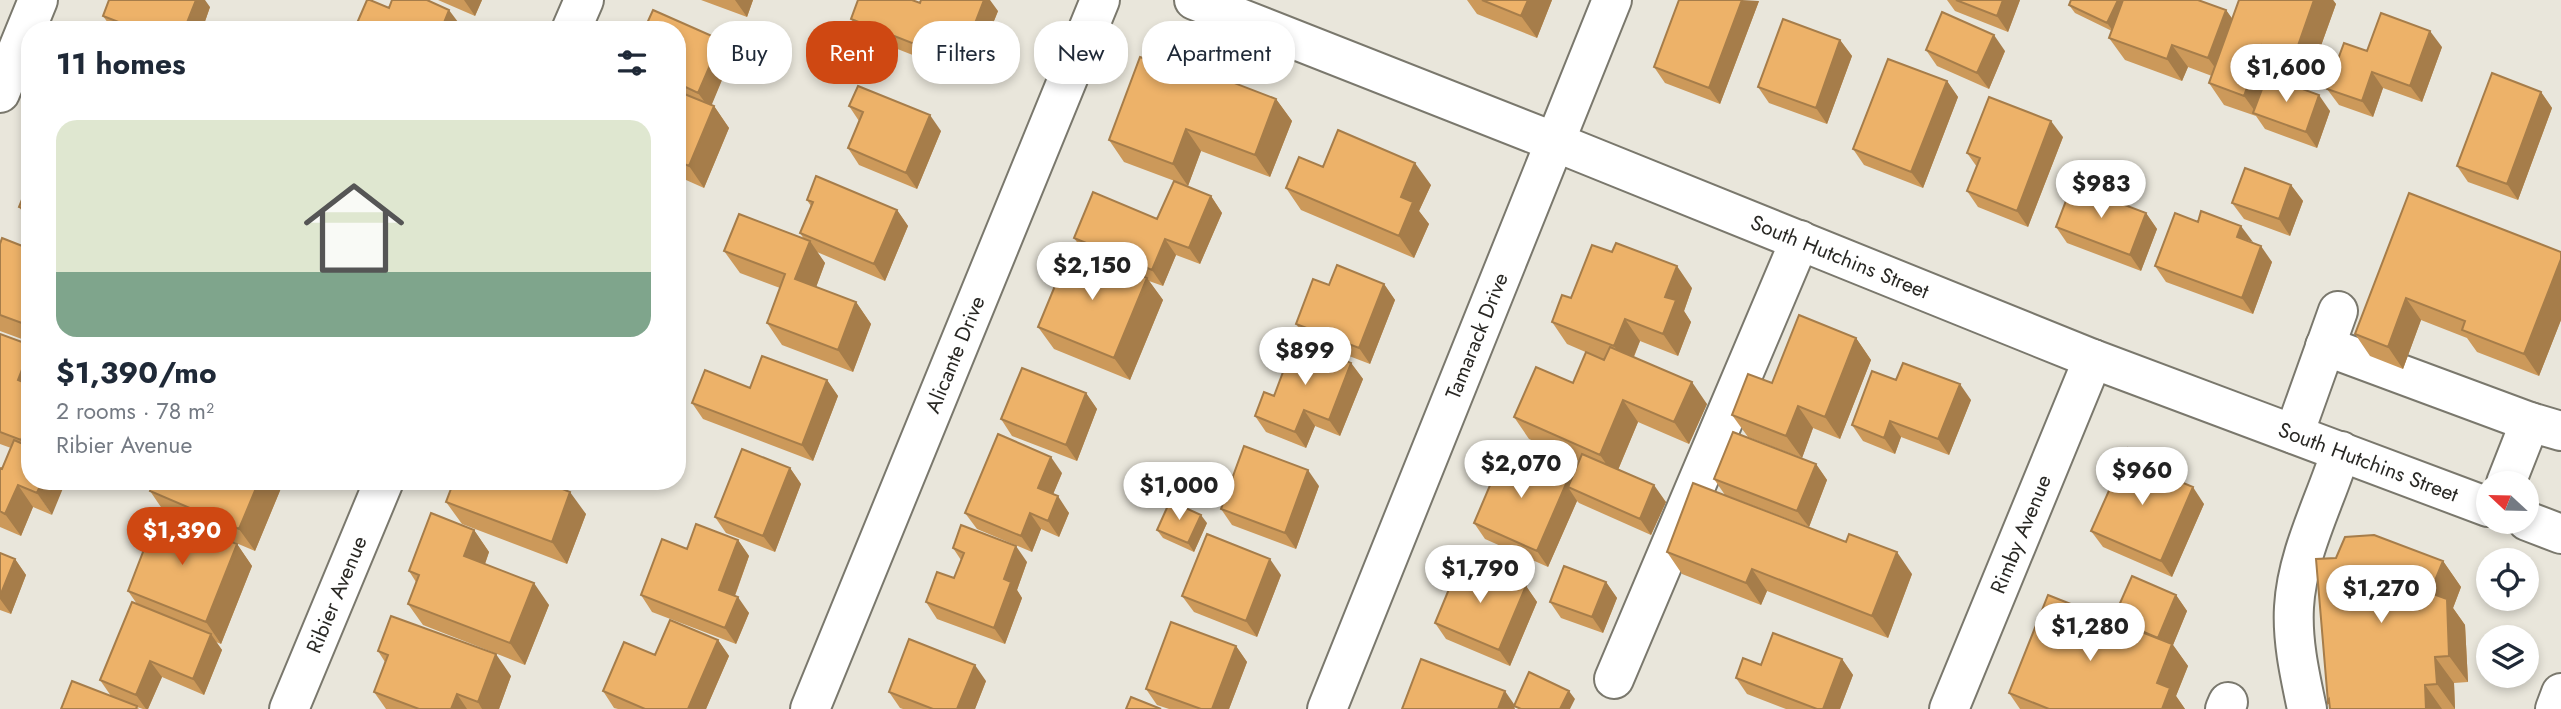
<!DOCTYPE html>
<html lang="en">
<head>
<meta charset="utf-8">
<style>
  :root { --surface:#fff; --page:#f2f2f3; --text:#1f2937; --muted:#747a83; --accent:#cf4812 }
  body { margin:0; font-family:Jost,sans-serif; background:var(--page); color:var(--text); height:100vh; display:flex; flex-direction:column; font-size:26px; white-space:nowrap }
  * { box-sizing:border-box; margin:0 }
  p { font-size:23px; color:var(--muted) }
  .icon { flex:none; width:38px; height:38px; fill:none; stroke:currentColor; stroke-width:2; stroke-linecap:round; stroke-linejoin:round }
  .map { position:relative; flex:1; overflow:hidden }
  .sheet { position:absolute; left:21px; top:21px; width:665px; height:469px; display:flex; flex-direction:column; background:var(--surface); border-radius:28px; box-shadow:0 4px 10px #0003 }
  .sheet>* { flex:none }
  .top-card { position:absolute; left:707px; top:21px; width:665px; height:63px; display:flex; gap:14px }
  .needle { width:46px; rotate:292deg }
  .tools { position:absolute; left:2476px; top:471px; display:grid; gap:14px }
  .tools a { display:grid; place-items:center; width:63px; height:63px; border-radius:50%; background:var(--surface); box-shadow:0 4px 10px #0003; font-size:35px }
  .price { position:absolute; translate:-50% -60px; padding:0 16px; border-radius:24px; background:#fff; color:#222; font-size:23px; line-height:46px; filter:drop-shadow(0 2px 4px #0008) }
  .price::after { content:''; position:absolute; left:50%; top:42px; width:21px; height:16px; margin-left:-10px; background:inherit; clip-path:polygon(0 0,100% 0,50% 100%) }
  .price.active { background:var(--accent); color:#fff }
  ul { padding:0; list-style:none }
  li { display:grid; align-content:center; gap:14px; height:371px; padding:0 35px }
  li span { display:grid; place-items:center; height:217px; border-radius:21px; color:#555 }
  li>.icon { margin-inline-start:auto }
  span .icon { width:126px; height:126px; fill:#fffc; stroke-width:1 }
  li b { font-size:30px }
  h2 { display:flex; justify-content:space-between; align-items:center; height:84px; padding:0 35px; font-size:30px }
  .pill { padding:0 24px; border-radius:28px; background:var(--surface); box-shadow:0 4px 10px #0003; font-size:24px; line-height:63px }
  .pill.active { background:var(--accent); color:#fff }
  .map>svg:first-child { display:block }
</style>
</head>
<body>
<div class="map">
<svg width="2561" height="709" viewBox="0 0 2561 709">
  <rect width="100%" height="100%" fill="#e9e6db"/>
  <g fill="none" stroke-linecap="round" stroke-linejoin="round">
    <defs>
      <g id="minor">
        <path d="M571,30l13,-30"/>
        <path d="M0,93l38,-93"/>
        <path d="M2325,346l205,76"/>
        <path d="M2294,434l44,-123"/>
        <path d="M2506,483l24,-61 31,9"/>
        <path d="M1614,679l186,-439"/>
        <path id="s1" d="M289,709l95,-228"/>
        <path id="s2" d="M810,709l290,-709"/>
        <path id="s3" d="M1327,709l285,-709"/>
        <path id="s4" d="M1949,709l144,-350"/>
        <path d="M2225,709l3,-7"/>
        <path d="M2307,709c-7,-33 -15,-68 -13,-102 3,-54 31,-105 47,-156"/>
      </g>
      <g id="major">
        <path id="s5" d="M1194,0l361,142 538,217 395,148"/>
        <path d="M2527,521l34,13"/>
        <path d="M2555,709l6,-16"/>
      </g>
    </defs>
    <use href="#minor" stroke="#7a786d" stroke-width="42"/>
    <use href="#major" stroke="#7a786d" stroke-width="42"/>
    <use href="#minor" stroke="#fff" stroke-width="38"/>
    <use href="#major" stroke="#fff" stroke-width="38"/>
  </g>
  <path fill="#cc995a" d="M438,0h44l-7,16z
    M701,0h52l-6,17z
    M1467,0h85l-15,38 -60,-24z
    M1947,0h73l-12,32 -53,-21z
    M2239,0h94l3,4 -27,75 -32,-12 -4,11 57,33 -13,37 -52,-19 -9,-13 -32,-11 -15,-22 3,-7 -24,-9 -6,14 -57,-21 -16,-22 3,-7 -37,-18 -6,-8 138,-2 19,7 6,9z
    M1759,1l-39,103 -55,-21 -11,-16z
    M920,3l78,8 -27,67 -109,-43 -11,-16z
    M210,7l-8,23h-89l-10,-14z
    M677,30l55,26 -21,49 3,1 15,22 -25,60 -27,-12z
    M1840,40l12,16 -25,68 -58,-21 -11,-16z
    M2442,47l-20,55 -39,-14 -10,29 -34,-12 -12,-16 40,-38z
    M1926,50l79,1 -16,38 -52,-23z
    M1169,68l107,31 16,22 -22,56 -69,-26 -13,35 -64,-24 -15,-22z
    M1947,81l11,16 -35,91 -59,-23 -11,-16z
    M2541,92l11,16 -34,92 -50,-18 -11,-16z
    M849,106l92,25 -24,58 -58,-24 -11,-17 11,-27z
    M2063,137l-35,90 -50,-20 -11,-16 10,-24 -10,-14z
    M1323,167l108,18 -12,26 10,13 -15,34 -113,-48 -15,-22z
    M30,180v42l-11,-15z
    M2291,185l12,16 -13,35 -46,-17 -12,-16z
    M2409,193l152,59v68l-22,56 -62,-24 -10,-14 -46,-18 -18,49 -33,-13 -15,-22z
    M1211,196l11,17 -22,51 -24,-9 -13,31 -14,-5 14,19 -33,80 -76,-31 -16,-22 46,-75 -10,-14 83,-19z
    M807,200l90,10 11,16 -23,55 -68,-29 8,11 -9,24 40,15 15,22 -18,48 -71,-27 -15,-22 13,-35 -40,-15 -16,-22 80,-12 -4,-6 11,-27z
    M2146,213l11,16 -16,42 -74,-28 -11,-16z
    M2252,243l20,19 -19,52 -87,-32 -11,-16z
    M0,244l30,5v93l-30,-11z
    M1384,284l11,16 -25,64 -63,-24 -11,-16z
    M1692,288l-8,23 7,11 -13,34 -38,-15 -6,16 73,47 -18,40 -51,-22 -20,48 48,32 -15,33 -72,-32 -2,-2 -29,66 -63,-28 -11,-16 95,-46 2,3 8,-19 -50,-22 -15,-22 59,-34 31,-23 -37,-16 -15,-22 19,-24z
    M0,334l30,11v136l22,34 -19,-8 -12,29 -21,-9v-59l2,1 9,-21 -11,-4z
    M1856,338l15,22 -31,79 -27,-11 -11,30 -54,-21 -16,-22 40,-32z
    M1351,363l12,16 -23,57 -25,-10 -9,22 -40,-16 -11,-16 19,-20z
    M827,380l11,16 -25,65 -110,-42 -11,-16 58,-15z
    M1896,380l75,20 -22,55 -48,-18 -6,17 -32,-13 -11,-16z
    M1086,393l11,16 -20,52 -65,-25 -11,-17z
    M2154,459l11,16 39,29 -32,73 -69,-30 -12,-16z
    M1816,464l11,16 -18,47 -84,-32 -11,-16z
    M790,468l11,16 -26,68 -49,-19 -11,-16z
    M1062,473l-9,21 16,19 -10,24 -18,-8 -9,23 -55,-23 -12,-16z
    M154,481h130l-29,70 -90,-38 -15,-22z
    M454,481h96l-1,2 37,31 -19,50 -105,-40 -16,-22z
    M1319,486l-23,63 -64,-24 -11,-16z
    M1207,523l-13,29 -31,-14 -6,-8z
    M474,530l15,22 -4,12 64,41 -24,60 -102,-40 -15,-21 8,-22 -7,-11z
    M738,540l11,16 -14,40 14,17 -13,31 -84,-32 -11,-17 46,-46z
    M237,544l15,22 -31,78 -5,-2 6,8 -18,45 -42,-18 -14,32h-5l-6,-2 2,2h-78l50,-13 -11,-16 37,-76 -9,-13z
    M953,548l74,14 -10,28 5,8 -17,46 -68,-25 -11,-17 28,-24 7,-18z
    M1667,552l245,22 -24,64 -121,-47 -6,14 -79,-31z
    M0,553l15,6 11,16 -15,39 -11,-4z
    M2443,561l18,26 -8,21 12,17 3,57 -14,1 1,26h-125z
    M1281,575l-24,62 -63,-25 -12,-16z
    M1606,582l11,16 -14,35 -42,-15 -11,-16z
    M1526,586l11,16 -27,64 -64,-27 -11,-16z
    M2176,595l11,16 -14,34 15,21 -12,30 9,13h-165l-11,-16 106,-72 -2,-2z
    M718,640l11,16 -23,53h-88l-4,-1 -11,-17 52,-36z
    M1236,646l11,16 -18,47h-60l-12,-4 -11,-16z
    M378,651l133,25 -12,33h-113l-12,-17 11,-30z
    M1842,659l11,16 -13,34h-54l-39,-15 -11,-16 25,-13z
    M986,681l-11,28h-72l-3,-1 -11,-16z"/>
  <path fill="#a67d4a" d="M196,0h9l5,7 -8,23h-18z
    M464,0h18l-7,16z
    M735,0h18l-6,17z
    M984,0h6l8,11 -27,67 -11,-16z
    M1528,0h24l-15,38 -16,-22z
    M1742,0l17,1 -39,103 -11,-16z
    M2003,0h17l-12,32 -11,-16z
    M2118,0h9l-14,31 -6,-8z
    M2314,0h19l3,4 -27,75 -15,-22z
    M449,10l12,16 -2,4h-18z
    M2226,10l16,22 -18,48 -16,-22z
    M2430,31l12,16 -20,55 -12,-16z
    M1994,35l11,16 -16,38 -12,-16z
    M721,40l11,16 -22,53 -12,-16z
    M1840,40l12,16 -25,68 -11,-16z
    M2172,45l16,22 -6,14 -15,-22z
    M2262,45l15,22 -17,49 -3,-2 -13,-18z
    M2372,72l11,16 -10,29 -11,-16z
    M1947,81l11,16 -35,91 -12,-16z
    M2541,92l11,16 -34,92 -11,-16z
    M2319,95l11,16 -13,37 -11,-16z
    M1276,99l16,22 -22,56 -15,-22z
    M714,106l15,22 -25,60 -15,-22z
    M930,115l11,16 -24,58 -11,-16z
    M2051,121l12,16 -35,90 -11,-16z
    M1186,129l15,22 -13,35 -15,-22z
    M1415,163l16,22 -12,26 10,13 -15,34 -15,-22 2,-39z
    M2291,185l12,16 -13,35 -11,-17z
    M1211,196l11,17 -22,51 -11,-16z
    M897,210l11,16 -23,55 -11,-17z
    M2146,213l11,16 -16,42 -11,-16z
    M2241,226l12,16 -16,-5z
    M1165,239l11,16 -13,31 -11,-16z
    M810,241l15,22 -14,38 -16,-22z
    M2261,246l11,16 -19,52 -11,-16z
    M2561,259v61l-22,56 -15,-22z
    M1677,266l15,22 -8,23 7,11 -13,34 -15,-22 2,-37z
    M1147,278l16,22 -33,80 -16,-22z
    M1384,284l11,16 -25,64 -11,-16z
    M2406,298l15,22 -18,49 -15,-22z
    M856,302l15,22 -18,48 -15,-22z
    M1625,319l15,22 -11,27 -15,-22z
    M1856,338l15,22 -31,79 -15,-22z
    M30,349v47l-12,-16z
    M1351,363l12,16 -23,57 -11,-16z
    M827,380l11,16 -25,65 -11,-16z
    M1692,382l15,22 -18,40 -15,-22z
    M1960,384l11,16 -22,55 -11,-16z
    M1086,393l11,16 -20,52 -11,-16z
    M1623,400l15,22 -23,55 -15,-22z
    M1798,406l15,22 -11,30 -16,-22z
    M1304,410l11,16 -9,22 -11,-16z
    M30,417v36l-9,-13z
    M1890,421l11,16 -6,17 -11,-16z
    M1051,457l11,16 -13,31 -11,-16z
    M2154,459l11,16 -15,-6z
    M1816,464l11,16 -18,47 -12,-16z
    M790,468l11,16 -26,68 -12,-16z
    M1308,470l11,16 -23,63 -11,-16z
    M1569,477l11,16 -12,-6 9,14 -29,66 -11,-16z
    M42,481h24l-14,34 -15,-22z
    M259,481h25l-29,70 -16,-22z
    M18,485l15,22 -12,29 -16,-22z
    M1654,485l12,17 -15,33 -11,-16z
    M2193,487l11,17 -32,73 -11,-16z
    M570,492l16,22 -19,50 -15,-22z
    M1058,496l11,17 -10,24 -11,-16z
    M1030,513l11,16 -9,23 -11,-16z
    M1201,515l6,8 -13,29 -6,-9z
    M474,530l15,22 -9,26 -16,-22z
    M738,540l11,16 -18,50 -12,-16z
    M237,544l15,22 -31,78 -15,-22z
    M1016,546l11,16 -10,28 5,8 -17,46 -11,-16 10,-49z
    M1897,552l15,22 -24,64 -16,-22z
    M15,559l11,16 -15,39 -11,-15v-3z
    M1270,559l11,16 -24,62 -11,-16z
    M2443,561l18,26 -8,21 12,17 3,57 -19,-26 -19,-63z
    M1752,569l15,22 -6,14 -15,-22z
    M1606,582l11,16 -14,35 -11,-16z
    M534,583l15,22 -24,60 -15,-22z
    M1526,586l11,16 -27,64 -11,-16z
    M2176,595l11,16 -14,34 15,21 -12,30 9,13h-23l-5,-26 1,-45z
    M738,597l11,16 -13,31 -11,-16z
    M211,634l11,16 -18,45 -11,-16z
    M718,640l11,16 -23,53h-18z
    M1236,646l11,16 -18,47h-17z
    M496,654l15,22 -12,33h-17l-4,-7z
    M2435,657l19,26 1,26 -18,-25z
    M1842,659l11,16 -13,34h-17z
    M150,661l12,16 -14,32h-2l-10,-14z
    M975,665l11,16 -11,28h-18z
    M2425,685l17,24h-16z
    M1505,691l11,16 -2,-1 1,3h-17z
    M1569,691l6,8 -5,10h-10z
    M457,694l10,15h-16z"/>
  <path fill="#edb269" stroke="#a67d4a" stroke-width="2" d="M109,0h87l-12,30h-45l-36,-14z
    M367,0h3l19,8 3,-8h35l22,10 -8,20h-87z
    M858,0h54l8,3 1,-3h63l-24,62 -109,-43z
    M1482,0h46l-7,16z
    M1679,0h63l-33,88 -55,-21z
    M1956,0h47l-6,16z
    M2071,0h47l-11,23 -38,-18z
    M2123,0h75l28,10 -18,48 -36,-13 -5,14 -58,-21z
    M2239,0h75l-20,57 -32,-12 -18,51 -35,-13z
    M653,10l68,30 -23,53 -21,-10v-53h-33z
    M1942,12l52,23 -17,38 -51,-23z
    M2381,13l49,18 -20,55 -38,-14 -10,29 -35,-12 17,-46 23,8z
    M1783,19l57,21 -24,68 -58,-21z
    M99,26l8,4h-9z
    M1140,57l29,11 3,-9 104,40 -21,56 -69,-26 -13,35 -64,-24z
    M1888,59l59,22 -36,91 -58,-23z
    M2492,73l49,19 -34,92 -50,-18z
    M2267,76l52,19 -13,37 -53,-19z
    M858,86l72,29 -24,58 -58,-25 15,-36 -14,-6z
    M677,91l37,15 -25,60 -12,-5z
    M1989,97l62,24 -34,90 -50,-20 13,-33 -13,-5z
    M1338,130l77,33 -14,34 12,5 -14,34 -113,-48 13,-31 24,10z
    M2245,168l46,17 -12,34 -47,-16z
    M816,176l81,34 -23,54 -74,-31 13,-31 -6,-2z
    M30,180v31l-11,-4z
    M1174,181l37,15 -22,52 -24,-9 -13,31 -78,-32 19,-46 64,27z
    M2072,185l74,28 -16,42 -74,-28z
    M2409,193l152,59v7l-37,95 -62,-24 3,-9 -59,-23 -18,49 -33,-13z
    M2201,211l40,15 -4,11 24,9 -19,52 -87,-32 20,-53 23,9z
    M739,214l71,27 -15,38 61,23 -18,48 -71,-27 18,-49 -61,-23z
    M2,238l28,11v77l-30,-11v-71z
    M1616,243l61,23 -12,31 11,3 -13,34 -38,-15 -11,27 -62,-24 10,-27 9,3 21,-53 20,7z
    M1071,247l76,31 -33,80 -76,-31z
    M1337,265l47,19 -25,64 -63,-24 17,-45 16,6z
    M1799,315l57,23 -31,79 -27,-11 -12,30 -54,-21 16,-41 24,9z
    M0,334l30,11v4l-12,31 12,5v32l-9,23 -21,-8z
    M1295,340l56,23 -22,57 -25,-10 -9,22 -40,-16 9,-24 10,4z
    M1610,347l82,35 -18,40 -51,-22 -23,55 -86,-38 22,-50 37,16 13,-31 18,8z
    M762,356l65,24 -25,65 -110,-42 13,-33 45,18z
    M1903,363l57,21 -22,55 -48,-18 -6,17 -32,-13 20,-54 24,9z
    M1022,368l64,25 -20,52 -65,-26z
    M1733,432l83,32 -19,47 -83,-32z
    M998,434l53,23 -13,31 20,8 -10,25 -18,-8 -9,23 -56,-23z
    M14,440l16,7v34h12l-5,12 -19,-8 -13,29 -5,-3v-43l2,1z
    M1244,446l64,24 -23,63 -64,-24z
    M2128,448l26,11 -4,10 43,18 -32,74 -70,-30z
    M742,449l48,19 -27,68 -48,-19z
    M1505,450l64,27 -32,74 -63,-28z
    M1582,454l72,31 -14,34 -72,-32z
    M154,481h105l-20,48 -89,-38z
    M454,481h89l27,11 -18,50 -106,-40z
    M1693,483l153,59 3,-8 48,18 -25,64 -120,-47 -6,14 -79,-31z
    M1170,501l31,14 -13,28 -31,-13z
    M158,513l79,31 -31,78 -78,-31z
    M431,513l43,17 -10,26 70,27 -24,60 -102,-39 11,-29 -10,-4z
    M696,524l42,16 -19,50 19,7 -13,31 -84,-33 21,-56 25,10z
    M961,525l55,21 -12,33 7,3 -17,46 -68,-26 11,-30 17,6 10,-25 -11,-5z
    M1207,534l63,25 -24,62 -64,-25z
    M2374,535l69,26 -13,32 17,6 2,57 -14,1 2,27 -12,1 1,24h-96l-1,-9 -1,2 -12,-143 20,-1 9,-21z
    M0,553l15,6 -15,37z
    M1461,560l65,26 -27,64 -64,-27z
    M1564,566l42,16 -14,35 -42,-15z
    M2132,576l44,19 -18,43 -45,-19z
    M2048,595l124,49 -15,39 13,5 -8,21h-113l-40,-16z
    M132,602l79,32 -18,45 -43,-18 -14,34 -36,-15z
    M391,616l105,38 -18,48 -21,-8 -6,15h-32l-45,-17 14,-37 -10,-4z
    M670,620l48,20 -30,69h-43l-42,-18 21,-49 31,13z
    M1171,622l65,24 -24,63h-11l-55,-20z
    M1773,633l69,26 -19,50h-6l-81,-31 7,-20 18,7z
    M909,639l66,26 -18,44h-24l-44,-17z
    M1421,659l84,32 -7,18h-96z
    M1529,672l40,19 -9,18h-39l-7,-3z
    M72,681l65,25 -1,3h-75z
    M1131,697l30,12h-35z"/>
  <g text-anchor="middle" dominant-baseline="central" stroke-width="5" stroke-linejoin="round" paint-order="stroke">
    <g font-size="21" fill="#292824" stroke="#e9e6db">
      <text stroke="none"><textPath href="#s5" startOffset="695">South Hutchins Street</textPath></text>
      <text stroke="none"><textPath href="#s3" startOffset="402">Tamarack Drive</textPath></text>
      <text stroke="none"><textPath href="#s2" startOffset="383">Alicante Drive</textPath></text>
      <text stroke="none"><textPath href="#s5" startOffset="1262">South Hutchins Street</textPath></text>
      <text stroke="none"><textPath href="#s4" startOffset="189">Rimby Avenue</textPath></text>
      <text stroke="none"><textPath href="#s1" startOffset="124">Ribier Avenue</textPath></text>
    </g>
  </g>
</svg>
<div class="tools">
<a><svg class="needle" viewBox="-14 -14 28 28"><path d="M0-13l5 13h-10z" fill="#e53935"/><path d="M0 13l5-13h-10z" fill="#747a83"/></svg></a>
<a><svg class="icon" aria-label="locate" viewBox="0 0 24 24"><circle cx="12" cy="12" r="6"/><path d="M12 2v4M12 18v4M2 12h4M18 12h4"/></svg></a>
<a><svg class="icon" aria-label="layers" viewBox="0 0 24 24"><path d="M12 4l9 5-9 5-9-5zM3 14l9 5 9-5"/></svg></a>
</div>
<b class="price" style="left:2286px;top:104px">$1,600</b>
<b class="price" style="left:2101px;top:220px">$983</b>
<b class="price" style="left:1092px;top:302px">$2,150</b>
<b class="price" style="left:1305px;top:387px">$899</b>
<b class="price" style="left:1521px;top:500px">$2,070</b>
<b class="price" style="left:2142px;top:507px">$960</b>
<b class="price" style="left:1179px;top:522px">$1,000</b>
<b class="price active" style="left:182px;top:567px">$1,390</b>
<b class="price" style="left:1480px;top:605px">$1,790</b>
<b class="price" style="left:2381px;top:625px">$1,270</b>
<b class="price" style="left:2090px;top:663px">$1,280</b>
<div class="top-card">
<a class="pill">Buy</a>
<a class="pill active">Rent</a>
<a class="pill">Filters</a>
<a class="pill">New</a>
<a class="pill">Apartment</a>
</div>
<section class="sheet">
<h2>11 homes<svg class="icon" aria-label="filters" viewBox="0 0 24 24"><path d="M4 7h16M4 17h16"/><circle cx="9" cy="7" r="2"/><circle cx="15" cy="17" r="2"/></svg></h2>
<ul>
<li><span style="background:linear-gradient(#dfe7d0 70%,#7fa58c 0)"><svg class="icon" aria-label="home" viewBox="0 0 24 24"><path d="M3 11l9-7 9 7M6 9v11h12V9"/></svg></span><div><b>$1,390/mo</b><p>2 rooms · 78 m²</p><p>Ribier Avenue</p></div></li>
</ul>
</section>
</div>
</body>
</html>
